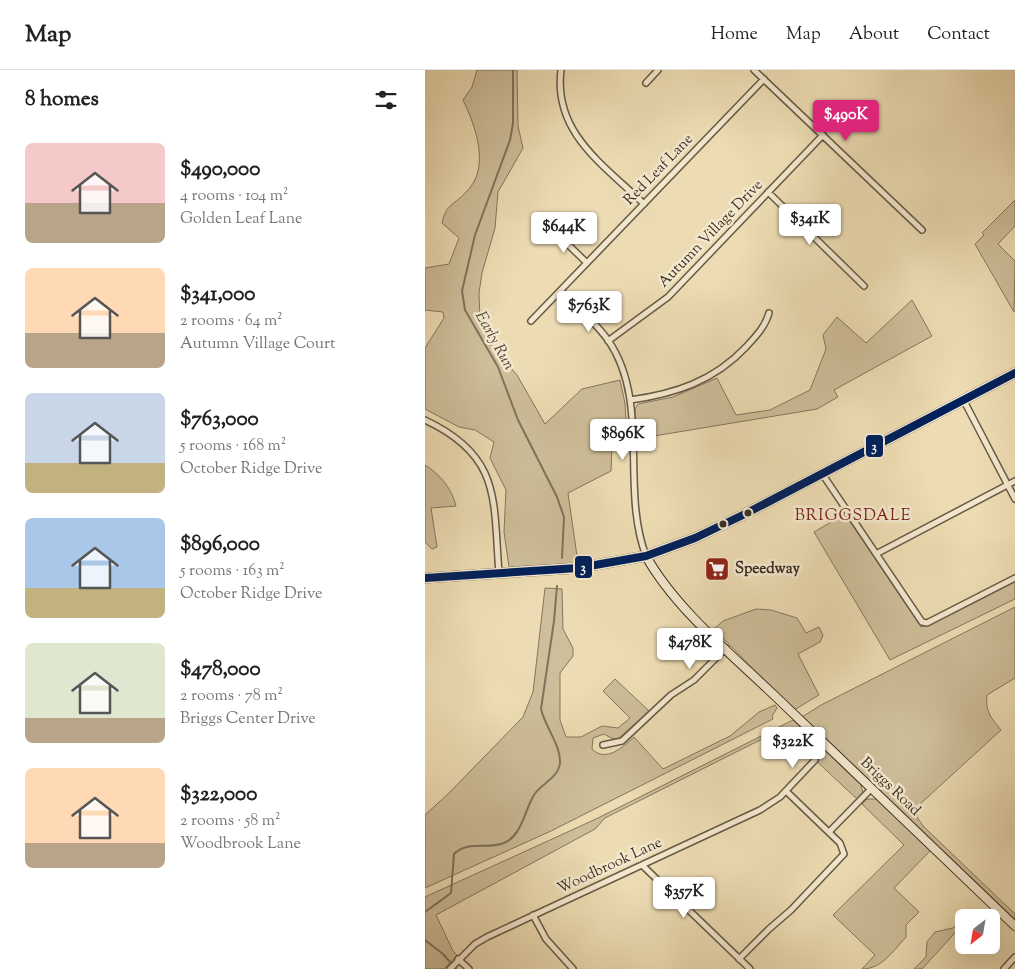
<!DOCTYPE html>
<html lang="en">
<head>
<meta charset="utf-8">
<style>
  :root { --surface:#fff; --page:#f2f2f2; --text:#222; --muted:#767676; --line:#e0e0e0; --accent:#db2777 }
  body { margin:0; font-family:"Sorts Mill Goudy",serif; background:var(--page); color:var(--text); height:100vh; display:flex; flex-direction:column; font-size:19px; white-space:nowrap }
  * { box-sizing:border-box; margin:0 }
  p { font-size:16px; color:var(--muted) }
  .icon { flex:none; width:28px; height:28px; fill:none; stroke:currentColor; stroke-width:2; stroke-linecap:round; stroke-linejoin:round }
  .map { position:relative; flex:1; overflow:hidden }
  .side { display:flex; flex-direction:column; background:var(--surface); width:425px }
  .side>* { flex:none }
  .needle { width:32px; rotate:211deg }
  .tools { position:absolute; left:530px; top:839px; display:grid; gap:10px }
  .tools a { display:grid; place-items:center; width:45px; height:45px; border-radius:8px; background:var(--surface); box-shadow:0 5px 20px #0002; font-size:25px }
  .price { position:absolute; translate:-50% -42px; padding:0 11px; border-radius:5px; background:#fff; color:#222; font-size:16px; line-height:32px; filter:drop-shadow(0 1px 2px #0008) }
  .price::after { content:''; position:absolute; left:50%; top:30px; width:15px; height:11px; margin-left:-8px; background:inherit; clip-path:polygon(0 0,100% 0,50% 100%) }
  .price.selected { background:var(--accent); color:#fff }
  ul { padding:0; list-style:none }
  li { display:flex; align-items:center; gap:15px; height:125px; padding:0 25px }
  li span { display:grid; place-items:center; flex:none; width:140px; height:100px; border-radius:8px; color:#555 }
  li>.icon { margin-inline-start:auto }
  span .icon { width:60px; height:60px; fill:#fffc; stroke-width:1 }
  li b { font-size:21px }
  h2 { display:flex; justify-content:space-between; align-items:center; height:60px; padding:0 25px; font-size:21px }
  header { display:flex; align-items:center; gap:30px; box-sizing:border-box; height:70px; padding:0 25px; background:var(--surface); border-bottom:1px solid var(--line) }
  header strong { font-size:24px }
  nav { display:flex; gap:28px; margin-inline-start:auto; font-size:18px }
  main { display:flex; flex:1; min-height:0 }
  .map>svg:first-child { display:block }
</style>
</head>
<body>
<header>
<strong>Map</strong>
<nav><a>Home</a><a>Map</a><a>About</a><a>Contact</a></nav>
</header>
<main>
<section class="side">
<h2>8 homes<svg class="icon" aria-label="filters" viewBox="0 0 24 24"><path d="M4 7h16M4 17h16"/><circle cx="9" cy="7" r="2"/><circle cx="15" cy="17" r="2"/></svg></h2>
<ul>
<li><span style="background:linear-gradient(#f6c9c9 60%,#b9a48a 0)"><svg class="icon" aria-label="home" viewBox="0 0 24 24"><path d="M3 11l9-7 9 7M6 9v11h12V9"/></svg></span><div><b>$490,000</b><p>4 rooms · 104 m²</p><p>Golden Leaf Lane</p></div></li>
<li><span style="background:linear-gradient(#ffd9b3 65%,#b9a48a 0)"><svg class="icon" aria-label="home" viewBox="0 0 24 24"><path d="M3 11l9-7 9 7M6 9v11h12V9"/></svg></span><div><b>$341,000</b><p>2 rooms · 64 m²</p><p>Autumn Village Court</p></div></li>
<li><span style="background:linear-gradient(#c9d6e8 70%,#c2b280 0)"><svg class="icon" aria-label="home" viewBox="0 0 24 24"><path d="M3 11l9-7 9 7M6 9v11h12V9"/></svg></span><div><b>$763,000</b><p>5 rooms · 168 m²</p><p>October Ridge Drive</p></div></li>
<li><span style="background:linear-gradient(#a9c7e8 70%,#c2b280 0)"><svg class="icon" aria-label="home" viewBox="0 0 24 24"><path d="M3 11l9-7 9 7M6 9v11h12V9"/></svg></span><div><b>$896,000</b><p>5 rooms · 163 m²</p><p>October Ridge Drive</p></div></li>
<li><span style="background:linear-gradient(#dfe7d0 75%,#b9a48a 0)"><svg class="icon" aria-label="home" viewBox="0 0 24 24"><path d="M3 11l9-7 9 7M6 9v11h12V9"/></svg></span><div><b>$478,000</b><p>2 rooms · 78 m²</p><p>Briggs Center Drive</p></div></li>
<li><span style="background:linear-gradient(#ffd9b3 75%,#b9a48a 0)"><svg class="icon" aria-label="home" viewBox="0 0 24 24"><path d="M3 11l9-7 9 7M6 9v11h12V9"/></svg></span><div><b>$322,000</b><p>2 rooms · 58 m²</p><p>Woodbrook Lane</p></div></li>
</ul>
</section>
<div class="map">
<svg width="590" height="899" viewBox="0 0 590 899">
  <rect width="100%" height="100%" fill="#eddcb3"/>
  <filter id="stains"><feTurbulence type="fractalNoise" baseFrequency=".004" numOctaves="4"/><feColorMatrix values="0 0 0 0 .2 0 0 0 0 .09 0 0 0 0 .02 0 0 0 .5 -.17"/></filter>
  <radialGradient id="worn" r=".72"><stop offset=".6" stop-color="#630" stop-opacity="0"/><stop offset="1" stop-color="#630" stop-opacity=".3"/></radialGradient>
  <path fill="#cebe9a" stroke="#84765e" d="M52,0h40l1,56 5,22 -25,44 -3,36 -13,45 -3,20 1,26 12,27 25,29 28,49 37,-35 38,-9 5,23 2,35h-3v7l-12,1 -1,25 -43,22 10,70 -69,4 -5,-35 2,-42 -16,-32 4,-16 -19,-12 -16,-3 -34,-18v-61l19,-30 -1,-6 -18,-2v-42l24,-4 10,-26 -17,-15c4,-20 13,-18 25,-32 24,-24 8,-66 -4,-91l9,-13z
    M590,130v26l-17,18 17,17 -1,51 -39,-68 9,-9 -2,-2z
    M487,230l20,36 -98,54 4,7 -21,12 -181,30 -1,-30 3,-5 35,-7 44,-19 19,37 34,-5 40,-20 16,-41 -3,-14 14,-18 29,26z
    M0,395c15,9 27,24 31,41l-25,2 6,39 -5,2 -7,-7z
    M420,444l76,113 94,-46v18l-125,61 -76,-128z
    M120,518l17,1 1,40 10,19v8l-13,17v47l6,17h15l21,-11 16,2 12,-10 -27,-27 12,-12 34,32 -30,27 -6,1 -9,-5 -11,4 -1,11c14,14 31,-2 42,-12l29,32 67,-33 29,-24 16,-7 2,3 -5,8 1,3 -222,112 -126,57v-73l23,-21 75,-77 10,-25z
    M590,537v71l-28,17c-2,16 4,23 14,35l-83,76 -1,11 6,9 92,88v8l-213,-205 19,-12z
    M331,539l15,1 26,8 9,15 13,-6 4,8 -3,7 -22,12 21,41 -25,15 -80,-81 9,-8z
    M368,650l68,65 2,8 -6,6 -75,-70 -177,89 -10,11 -159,86 17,36 4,4 -13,14h-19v-72l171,-78z
    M442,729h9l55,51 -37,38 25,24 -13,13v12c-13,14 -24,32 -44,32l13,-14 -42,-40 71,-70 -42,-41z
    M539,848v5l-42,46h-8l12,-12 1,-15 8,-10 18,-4z"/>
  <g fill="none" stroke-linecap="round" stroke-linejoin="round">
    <path stroke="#80735c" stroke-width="2" d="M88,0v53l-3,17 -35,95 -13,56 3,19 33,57 20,53 39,77 7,20 -2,41
      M0,842l26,-19 3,-39c15,-14 33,-4 50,-11 18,-7 21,-34 30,-48 7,-12 24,-16 26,-32 1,-18 -15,-36 -19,-54l13,-88 3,-35
      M0,870l18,14 13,15"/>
    <defs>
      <path id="street" d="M136,0c-8,63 43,95 83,134
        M329,0l168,160
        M221,13l12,-13
        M343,122l96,94
        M129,161l33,32
        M136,221c16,15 34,31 47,49 43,62 12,148 38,216
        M106,251l233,-242
        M183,271l60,-44 155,-162
        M538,329l52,100
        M205,330c45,-6 84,-19 116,-53 10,-11 19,-20 23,-34
        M0,350c77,36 68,80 74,153
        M398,405l99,147 5,1 88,-45
        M451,484l139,-73
        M178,675l19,-4 49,-46 23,-15 32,-32
        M404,762l42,-43
        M217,795l108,104
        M108,845l13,24 27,30
        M33,889l11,10
        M314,889l30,-30 22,-19 53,-56 -4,-11 -54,-52
        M25,899l25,-25 12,-7 273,-127 20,-13 35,-37
        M579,899l11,-12"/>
      <path id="secondary" d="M221,486c28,51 86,99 128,139 80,77 160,154 241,231"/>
      <path id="primary" d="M0,508l153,-10 68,-12 49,-18 50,-24 270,-141"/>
    </defs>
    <use href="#street" stroke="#665a46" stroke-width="8"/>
    <use href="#secondary" stroke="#392e22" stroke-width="10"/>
    <use href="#primary" stroke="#392e22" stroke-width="11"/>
    <use href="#street" stroke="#f3e8ce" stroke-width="5"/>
    <use href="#secondary" stroke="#f3e8ce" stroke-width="8"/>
    <use href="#primary" stroke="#eddcb3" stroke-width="9"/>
    <defs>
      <path id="bus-1" d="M0,508l153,-10 68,-12 49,-18 50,-24 270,-141"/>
    </defs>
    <use href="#bus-1" stroke="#f3e8ce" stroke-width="11"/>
    <use href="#bus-1" stroke="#00205b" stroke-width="8"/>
  </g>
  <defs>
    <symbol id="supermarket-square" viewBox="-11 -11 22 22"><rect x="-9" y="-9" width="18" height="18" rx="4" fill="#8f2418" stroke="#f3e8ce"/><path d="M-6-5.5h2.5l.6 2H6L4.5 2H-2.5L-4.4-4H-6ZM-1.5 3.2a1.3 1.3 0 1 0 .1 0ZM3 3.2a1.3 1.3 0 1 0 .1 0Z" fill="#fff"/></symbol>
  </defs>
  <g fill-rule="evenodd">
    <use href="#supermarket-square" x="278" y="485" width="28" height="28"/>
  </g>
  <g fill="#392e22" stroke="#f3e8ce" stroke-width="2">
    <circle cx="323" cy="443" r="4.5"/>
    <circle cx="298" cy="454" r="4.5"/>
  </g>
  <g text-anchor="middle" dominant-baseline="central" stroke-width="5" stroke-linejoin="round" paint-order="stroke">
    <g font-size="15" fill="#392e22" stroke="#f3e8ce">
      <text transform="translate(234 100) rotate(-46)">Red Leaf Lane</text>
      <text transform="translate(286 164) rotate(-46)">Autumn Village Drive</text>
      <text transform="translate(465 717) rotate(44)">Briggs Road</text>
      <text transform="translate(185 796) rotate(-25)">Woodbrook Lane</text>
    </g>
    <g font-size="15" font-weight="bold" fill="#392e22" stroke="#f3e8ce" text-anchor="start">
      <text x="310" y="499">Speedway</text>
    </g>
    <g font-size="16" font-style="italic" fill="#574b3a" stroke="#f3e8ce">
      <text transform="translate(69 271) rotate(61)">Early Run</text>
    </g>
    <g font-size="16" letter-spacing="1" fill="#7a1f14" stroke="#f3e8ce">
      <text x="428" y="446">BRIGGSDALE</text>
    </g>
  </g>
  <g stroke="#f3e8ce" stroke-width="2">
    <rect x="440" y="364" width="19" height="24" rx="5" fill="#00205b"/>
    <rect x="149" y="485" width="19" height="24" rx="5" fill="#00205b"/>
  </g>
  <g font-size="14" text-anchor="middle" font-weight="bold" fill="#fff">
    <text x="449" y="381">3</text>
    <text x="158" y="502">3</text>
  </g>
  <rect width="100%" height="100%" filter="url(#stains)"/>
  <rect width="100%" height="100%" fill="url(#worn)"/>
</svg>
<div class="tools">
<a><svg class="needle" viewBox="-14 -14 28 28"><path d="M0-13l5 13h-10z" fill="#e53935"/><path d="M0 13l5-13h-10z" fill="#767676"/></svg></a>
</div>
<b class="price selected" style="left:421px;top:72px">$490K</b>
<b class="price" style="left:385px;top:176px">$341K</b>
<b class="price" style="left:139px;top:184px">$644K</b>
<b class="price" style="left:164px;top:263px">$763K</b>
<b class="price" style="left:198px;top:391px">$896K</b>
<b class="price" style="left:265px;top:600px">$478K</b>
<b class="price" style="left:368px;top:699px">$322K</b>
<b class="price" style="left:259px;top:849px">$357K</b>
</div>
</main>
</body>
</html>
